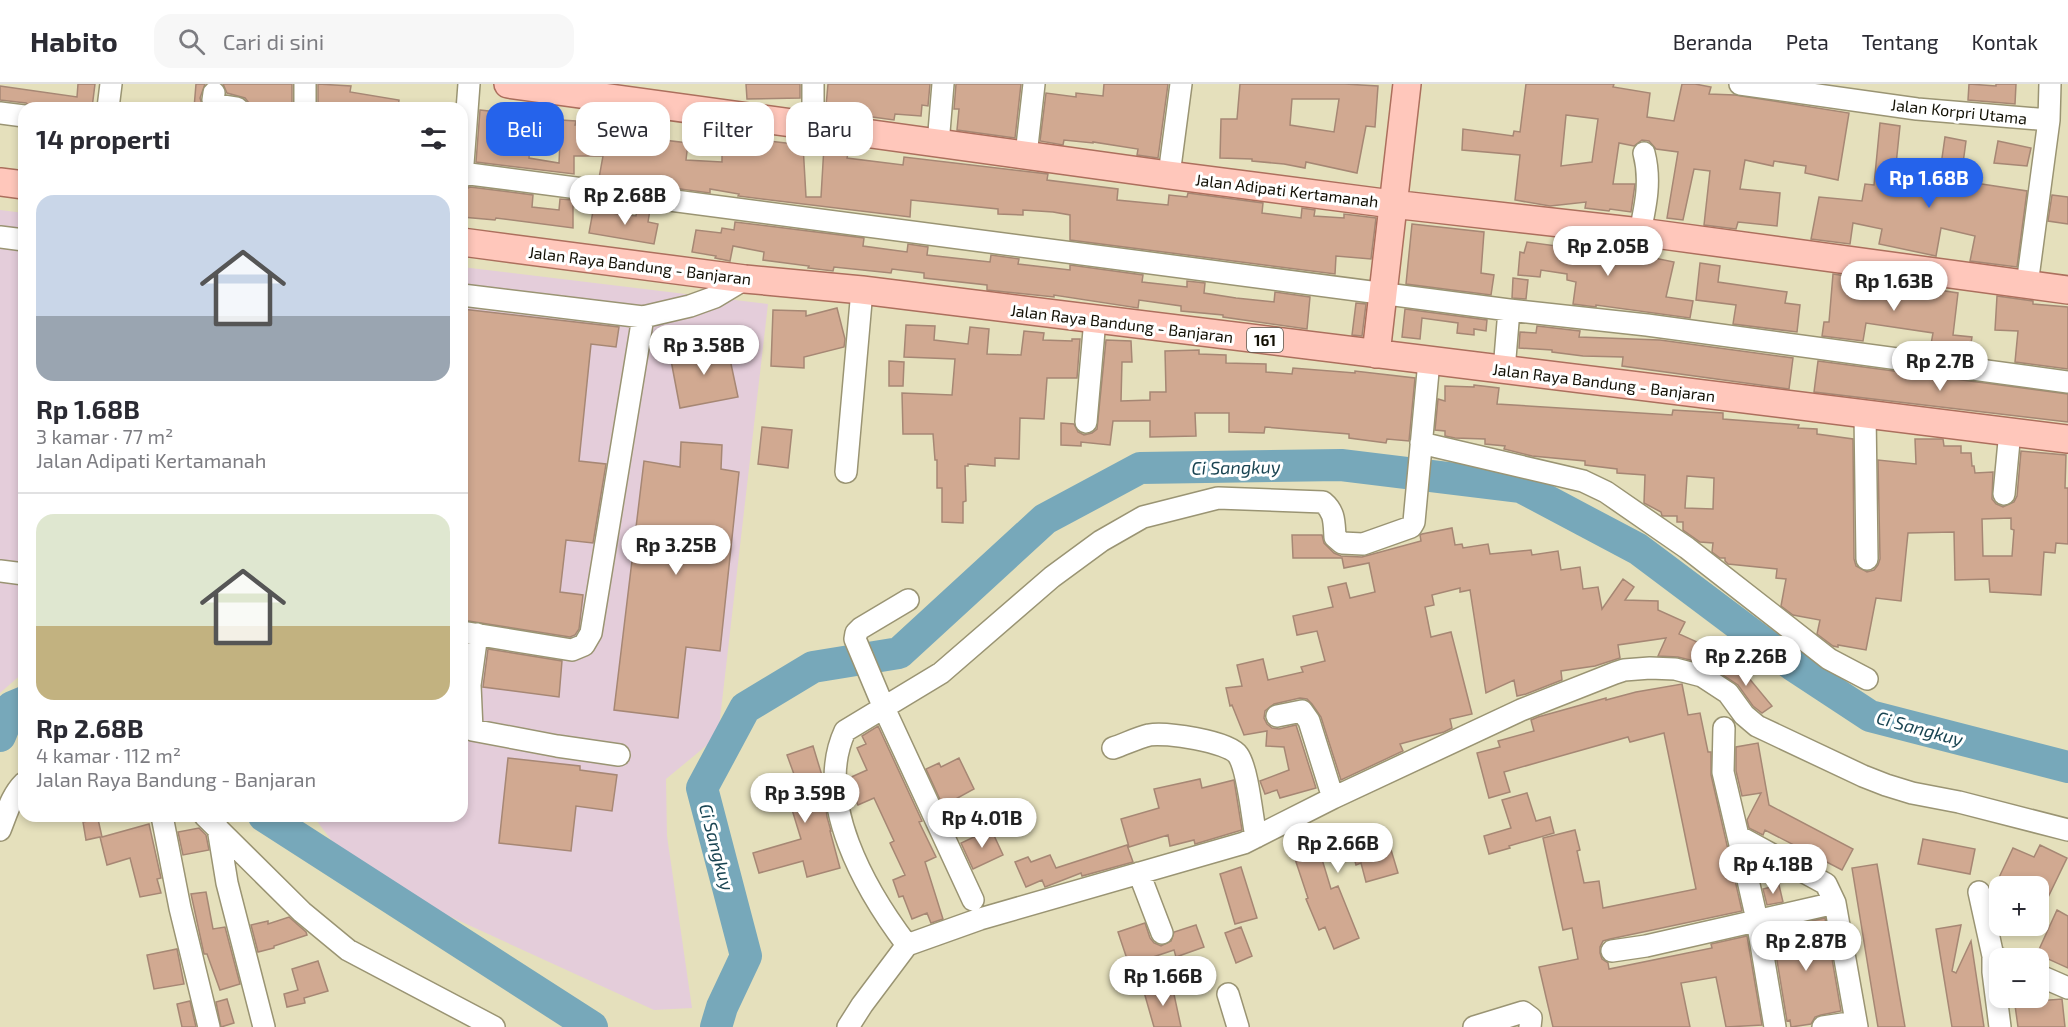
<!DOCTYPE html>
<html lang="id">
<head>
<meta charset="utf-8">
<style>
  :root { --surface:#fff; --page:#f7f7f7; --text:#2b2b33; --muted:#7c7c81; --line:#e1e1e2; --accent:#2563eb }
  body { margin:0; font-family:"Exo 2",sans-serif; background:var(--page); color:var(--text); height:100vh; display:flex; flex-direction:column; font-size:22px; white-space:nowrap }
  * { box-sizing:border-box; margin:0 }
  p { font-size:20px; color:var(--muted) }
  .icon { flex:none; width:33px; height:33px; fill:none; stroke:currentColor; stroke-width:2; stroke-linecap:round; stroke-linejoin:round }
  .map { position:relative; flex:1; overflow:hidden }
  .side { position:absolute; left:18px; top:18px; width:450px; height:720px; display:flex; flex-direction:column; background:var(--surface); border-radius:18px; box-shadow:0 3px 9px #0003 }
  .side>* { flex:none }
  .top-card { position:absolute; left:486px; top:18px; width:570px; height:54px; display:flex; gap:12px }
  .fabs { position:absolute; left:1989px; top:792px; display:grid; gap:12px }
  .fabs a { display:grid; place-items:center; width:60px; height:60px; border-radius:12px; background:var(--surface); box-shadow:0 3px 9px #0003; font-size:30px }
  .price { position:absolute; translate:-50% -51px; padding:0 14px; border-radius:21px; background:#fff; color:#222; font-size:20px; line-height:39px; filter:drop-shadow(0 2px 3px #0008) }
  .price::after { content:''; position:absolute; left:50%; top:36px; width:18px; height:14px; margin-left:-9px; background:inherit; clip-path:polygon(0 0,100% 0,50% 100%) }
  .price.selected { background:var(--accent); color:#fff }
  ul { padding:0; list-style:none }
  li { display:grid; align-content:center; gap:12px; height:318px; padding:0 18px }
  li+li { border-top:2px solid var(--line) }
  li span { display:grid; place-items:center; height:186px; border-radius:18px; color:#555 }
  li>.icon { margin-inline-start:auto }
  span .icon { width:108px; height:108px; fill:#fffc; stroke-width:1 }
  li b { font-size:26px }
  h2 { display:flex; justify-content:space-between; align-items:center; height:72px; padding:0 18px; font-size:26px }
  .pill { padding:0 21px; border-radius:18px; background:var(--surface); box-shadow:0 3px 9px #0003; font-size:21px; line-height:54px }
  .pill.selected { background:var(--accent); color:#fff }
  header { display:flex; align-items:center; gap:36px; box-sizing:border-box; height:84px; padding:0 30px; background:var(--surface); border-bottom:2px solid var(--line) }
  header strong { font-size:28px }
  nav { display:flex; gap:33px; margin-inline-start:auto; font-size:21px }
  .search { width:420px; height:54px; background:var(--page); display:flex; align-items:center; gap:15px; box-sizing:border-box; padding:0 21px; border-radius:18px; color:var(--muted); font-size:22px }
  .map>svg:first-child { display:block }
</style>
</head>
<body>
<header>
<strong>Habito</strong>
<div class="search"><svg class="icon" aria-label="search" viewBox="0 0 24 24"><circle cx="10" cy="10" r="6"/><path d="M15 15l6 6"/></svg>Cari di sini</div>
<nav><a>Beranda</a><a>Peta</a><a>Tentang</a><a>Kontak</a></nav>
</header>
<div class="map">
<svg width="2068" height="943" viewBox="0 0 2068 943">
  <rect width="100%" height="100%" fill="#e5e0bc"/>
  <path fill="#e4cdda" d="M0,126l24,3v459l-24,21z
    M462,183l306,37 -50,432 -52,43 1,57 25,172 -38,2 -297,-136 -44,-58h149z"/>
  <g fill="none" stroke-linecap="round" stroke-linejoin="round">
    <path stroke="#77a8ba" stroke-width="32" d="M0,652l12,-29 12,-5
      M264,732l328,211
      M716,943l6,-20 24,-51 -44,-168 43,-80 68,-41 86,-14 146,-134 95,-51 201,-3 180,22 117,62 156,117 76,50 198,51"/>
  </g>
  <path fill="#d1a991" stroke="#a68774" stroke-width="1.5" fill-rule="evenodd" d="M78,0h17l-3,24h-59l-7,-5 -26,-3v-14l77,11z
    M196,0h9l-5,14 3,10h-9z
    M223,0h69v24h-43v-5l-4,-5 -18,-5z
    M318,0l33,2 -1,6 49,8 -1,8h-80z
    M746,0h54v14l-53,1z
    M828,0h102l-2,22 -6,-1 -1,11 -26,-2 -1,6 -36,-5 1,-6 -33,-3z
    M956,0h65l-6,54 -58,-8 2,-21h-5z
    M1104,0h64l-10,74 -21,-3 1,-6 -45,-7v1l-29,-3 -1,5 -23,-4 6,-48 30,4v-4l27,3z
    M1240,0h105l33,2 -3,41 -9,-1 -9,47 -51,-11 -1,6 -21,-4 -32,-3v-2l-32,-1 1,-39h16zM1292,15h47l-5,33 -44,-7z
    M1526,0h88l-1,3 37,6 -3,24 27,4 8,-37h13l16,3 -2,7 26,1 114,18 -11,67 -33,-7 1,-7 -32,-5 -1,5 -28,-6 -5,29 40,4 -3,33 -39,-4 -2,7 -32,-4 6,-54 -16,-2 -11,51 -16,-2 11,-66 -22,-3 -7,-8 -7,-1 -8,6 -15,-3 -6,41h22l-4,28 -21,-3 -1,2 -24,-3 1,-6 -36,4 -35,-6 5,-45 -58,-5 1,-21 50,7 1,-5 6,1zM1566,31l32,4 -6,43 -31,4z
    M1969,0l27,2v-2h20l-1,20 -47,-4z
    M480,26l26,3 -1,3 27,2 -3,40 30,5 2,-43 15,1 -1,4 35,-1v7l21,2v3l57,7 -2,17 36,2v-9l27,2 2,-16 52,6 3,52h15l3,-51 25,4 -2,8 56,7 1,-8 144,17 -1,6 71,9 -1,11 51,5 1,-10 18,2 1,-4 75,10 -1,10 39,5 1,-10 13,2 -1,6 30,2v-4l32,4 -5,41 -35,-3 -1,18 -265,-34v-25l-17,-3 -30,-2v5l-25,-1v-5l-87,-9 -1,17 -172,-21 1,-2 -29,-5v4l-111,-15 4,-22h-29v18l-98,-12z
    M1880,39l20,3 -6,58 43,9 8,-56 21,4 -5,37 2,1 -1,2 65,10 -10,76 -47,-6 5,-25 -34,-8 -5,28 -57,-12 3,-15 -29,-6 -3,21 -39,-5 8,-42 43,4 3,-17 9,1z
    M1998,57l33,7 -4,18 -33,-3z
    M470,103l63,8 -1,12 27,3 1,-11 13,1v28l-77,-10 -1,2 -33,-3v-25h4v-3z
    M2052,111l16,2v27l-20,-3z
    M637,125l13,1 -2,12 10,2 -4,20 -65,-11 4,-22 43,5z
    M735,138l129,16 -1,8 44,6 1,-8 20,3 -1,8 63,7 1,-7 28,4 -1,5 52,6v-5l73,10 -1,7 45,5v-6l18,2 -1,10 32,5 38,4 1,-10 35,5 -3,32 -84,-12v-2l-42,-4v-5l-42,-6 -1,8 -84,-13v2l-67,-7v-5l-63,-7v-5l-32,-4 -1,4 -57,-6 -1,4 -25,-3 1,-2 -46,-6 1,-8 -31,-6 -3,15 -15,-3 1,-2 -24,-4 4,-22 25,3 1,-5 12,2z
    M1412,140l72,8 -3,41 13,2 -3,20 -85,-11z
    M1572,157l39,6v-2l15,1 -1,6 49,10 -8,35 27,4 -3,17 -94,-13v2l-23,-3 3,-22 -9,-2v-6l-26,-4 -1,7 -22,-2 2,-23 4,1 3,-11 44,6z
    M1700,179l20,3 -2,16 69,10 -2,11 15,2 -3,27 -64,-8 3,-19 -40,-5z
    M1833,190l125,19 -5,42 19,2 -3,19 -39,-6 3,-17 -67,-10 -3,18 -41,-5 2,-14h5z
    M1513,194l15,2 -2,19 -14,-1z
    M1997,212l36,5v3l35,3v62l-53,-7 3,-31 -23,-1z
    M1356,219l10,1 -4,32 -10,-1z
    M837,224l8,31 -1,8 -40,10v11l-33,-2 2,-56 33,1v5z
    M462,225l157,18 -3,20 -25,-3 -12,117 27,3 -13,79 -27,-3 -6,52 23,3 -4,34 -4,6 -5,2 -108,-17z
    M1405,225l82,11 -1,11 -12,-2v6l-17,-2 1,-10 -36,-5 -2,21 -18,-2z
    M906,241l29,1 -1,14 34,4 2,-17 19,2 -2,25 34,1 3,-24 20,2 -1,7 29,1v-2h8l-3,39h-30l-3,41 -24,-1 -1,41 -24,-1v8l-27,-2v2h-3l1,35 -3,1v21l-21,-1v-34h-5v-28h-2l-2,-26h-30l-1,-41 50,2 3,-36 -51,-2z
    M1537,242l43,5 -1,6 81,3 133,18 -4,31 -167,-23 1,-9 -40,-1 -31,-4v-2l-33,-2 1,-16 16,1z
    M1106,256l25,1 1,21h-10l-1,39 29,-1v-8h16l-1,-41 34,-1v4l27,1v8l40,1v8l26,2 1,-6 62,5v-2l60,7 -6,63 -22,-2 -1,4 -37,-5v-4l-84,-7 -1,6 -35,-1v-19h-34l1,23 -46,1v-16h-37l-3,24 -29,-3v4l-20,-1v-22l13,1 4,8 6,3 8,-2 5,-4z
    M727,261l11,52 -58,11 -10,-53z
    M889,277l15,1 -1,24h-14z
    M1818,277l250,33v28l-254,-30z
    M1474,301l25,3 -2,16 175,11 1,-5 50,3v6l76,6 -1,3 19,1v5l36,5 1,120 2,7 11,6 7,-2 4,-5 2,-6 -2,-99 38,4 -1,-25h28l1,7h17v7h10l1,13h2l1,7 18,-1 -1,27 4,5 7,3 11,-5 3,-6 4,-45 45,4 -1,33h3v56l-12,-1 -1,10 -11,-1 -3,43 -51,-3 -1,-13 -34,1 -1,-48 -46,1 -7,68 -25,-3 -10,52 -28,-5v2l-5,-1 -16,-12 3,-14 -27,-5 -12,-9 5,-27 -10,-1 1,-9 -49,-5 -3,-3v-3h-5l-8,-6 1,-9 -13,-1 -17,-12v-8h-6v-6h-15l-1,-4 -17,-9 1,-28 -28,-2v-4l-32,-4v-4l-53,-5 -28,-7 1,-3 -20,-2v-5l-30,-1 -10,-2v-5l-10,-1 3,-31 7,2v-15l29,1zM1687,392l27,2 -1,31 -28,-1zM2011,434v11l3,1 -2,26h-29l-1,-37z
    M762,343l30,3 -4,38 -30,-4z
    M681,358l41,3 -1,24 18,3 -19,179 -34,-4 -8,71 -64,-8 30,-249 36,6z
    M1452,444l3,17 7,-1 1,4 25,-4 2,10 41,-4 1,5 26,-4 3,19 19,-3 3,22 15,-2 4,22 21,-30 11,8 -9,13 33,1v9l27,12 -6,12 27,12 -8,16 -20,-5 -20,-1 8,-18 -48,7 2,13 -25,8 -34,5 1,9 -36,14 -9,2 -3,-16 -28,13 -16,-103 -10,2v-4l-28,7 2,10 -9,2 6,30 20,-5 21,82 -22,5 2,9 -8,4 -44,12 3,7 -62,29 -20,-63 -9,-13 -5,-5 -7,-1 -26,6 -9,7 -1,7 3,6 5,4 7,1 17,-4 20,63 -36,10 -3,-8 -12,4 -5,-13 29,-11 -5,-23 -18,-1 1,-15 -23,4 -12,-30 -2,1 -4,-18 16,-2 -5,-21 26,-6 5,21 35,-8 -2,-5 24,-6 -8,-30 -20,4 -4,-19 40,-9 -5,-20 18,-4 4,15 25,-6 -6,-29 -25,5 -2,-10h-49l-1,-23h30l2,8 10,10 7,3 21,1 59,-16 -1,-6 2,-1z
    M488,565l74,12 -3,36 -76,-10z
    M1730,576l10,13 3,-2 29,35 -10,7 -9,-7 -15,-21 -21,-14z
    M1682,600l6,31 12,-2 8,39h3v23l31,136 -132,28 -7,2 -3,6v6l2,6 6,4 1,6 103,-21 -1,-4 36,-8 15,89 -36,2 -10,-50 -35,6 9,44h-137l-14,-60 39,-8 -6,-31 -9,2 -20,-92 32,-8 5,20 -3,1 7,32 15,-2 4,27 93,-19 -32,-156 -34,9 -2,-5 -124,35 6,20 -21,6 -12,-45 23,-6 -2,-6 36,-10 -3,-11 7,-3 68,-19v2l30,-8z
    M878,642l44,95 -3,1 17,35 -11,5 18,57 -12,4 -4,-10 -15,6 -9,-23 -4,1 -6,-17 12,-5 -15,-32 4,-2 -20,-43 -16,7 -10,-23 1,-4 18,-8 -10,-22 9,-4 -4,-8z
    M1758,659l11,62 84,44 -11,21 -77,-40 -2,5 -14,-7 -2,-8 14,-27 -19,3 -6,-25v-24z
    M813,662l10,33 4,38 4,14h-1l10,37 -33,9 -4,-16 -44,12 -6,-20 48,-14 -11,-36 13,-4 -16,-44z
    M508,674l72,8v4l37,5 -5,36 -36,-5 -5,45 -72,-8z
    M959,674l15,31 -31,17 -17,-37 13,-6 2,4z
    M1200,695l2,9 32,-8 8,50 -47,14 -1,-4 -24,6 -2,-11 -39,12 -8,-28 38,-11 -5,-19z
    M1527,709l9,28 14,-4 4,16 -45,13 1,2 -21,6 -5,-18 27,-8 -9,-28z
    M98,735l4,18 47,-13 12,54 -4,1 4,14 -21,4 -10,-39 -23,7 -7,-28 -14,3 -3,-18z
    M1310,740l1,5 8,-3 4,13 46,-14 3,9 13,-4 13,43 -32,9 -5,-19 -5,2 -5,-19 -30,10 10,33 7,-3 21,52 -25,11 -9,-22 -6,3 -13,-31 2,-1 -21,-63z
    M199,744l7,7 3,15 -26,5 -5,-23z
    M991,745l12,26 -30,14 -12,-26z
    M1923,755l52,10 -5,25 -52,-10z
    M1127,761l6,17 -51,14 -1,-3 -36,14 -3,-7 -16,7 -11,-25 13,-5 3,5 19,-7 6,13z
    M2040,761l27,13 -29,60v-32h-43l18,-38 21,9z
    M1877,780l21,123 7,40h-27l-6,-36 -20,-123z
    M1241,783l16,51 -22,6 -15,-50z
    M1779,801l4,17 -16,3 -4,-16z
    M206,808l7,37 12,-2 15,57 -20,6 -13,-36h-3l-13,-60z
    M2057,826l11,6v52l-31,-14z
    M289,833l17,15 1,3 -33,11v2l-16,4 -7,-27 17,-4v3z
    M1825,834l16,93 -20,4 -6,2 -4,7 -20,3 -1,-7 -3,1 -15,-91z
    M1145,839l5,15 4,5 7,3 10,-5 3,-9 22,-7 8,22 -28,10 -2,-7 -45,15 -11,-33z
    M1961,841l-9,46 4,2 15,-32 13,86h-32l-16,-98z
    M1241,843l11,29 -16,7 -11,-30z
    M177,865l7,35 -30,5 -7,-34z
    M318,877l10,30 -24,7 1,5 -18,4 -3,-13 14,-4 -6,-21z
    M1172,901l9,42h-27l-10,-35z
    M2014,914h23v3l25,-2 3,28h-47z
    M227,915l7,24 -13,4 -5,-25z
    M190,917l6,26h-14l-5,-23z"/>
  <g fill="none" stroke-linecap="round" stroke-linejoin="round">
    <defs>
      <path id="minor" d="M1740,0l177,25 132,11 -22,165
        M214,9l-1,7 5,5 19,3
        M108,24l3,-24
        M305,24v-24
        M0,29l24,3
        M2049,36l1,-36
        M813,41v-41
        M938,60l5,-60
        M1026,71l8,-71
        M462,89l1047,137 138,15 421,57
        M463,90l-1,3 7,-93
        M1169,91l12,-91
        M1640,148c6,-28 11,-52 4,-79
        M0,153l24,3
        M462,211l181,22
        M1504,286l5,-60
        M1865,329l2,146
        M1086,338l9,-103
        M1421,359l162,38 23,11 81,56 142,111 38,20
        M846,388l16,-182
        M2004,410l6,-63
        M0,487l24,3
        M908,516l-47,28 -5,5 -1,6 29,69 89,192
        M462,548l110,18 12,-5 7,-12 52,-316 47,-11 25,-9 30,-18
        M477,550l-7,51 2,45 85,16 62,9
        M1277,632l25,-5 7,10 24,77
        M1724,644l-1,44 15,64 88,48 9,19 22,124
        M1113,664c12,-4 24,-10 36,-13 16,-3 79,6 89,20 10,14 14,62 18,82
        M162,732l18,92 29,119
        M205,732l97,96 46,38 146,77
        M218,744l9,55 37,144
        M0,746c7,-17 11,-34 24,-47
        M1738,752l19,84 18,107
        M1139,789l23,60
        M1979,808l14,64
        M907,861c-41,-54 -94,-145 -62,-214l96,-58 111,-96 49,-36 42,-24 75,-19 105,4c12,10 11,20 12,35l7,6 21,1 48,-17 3,-5 15,-161
        M1612,867l34,-5 189,-43
        M2000,875l-7,-3v16l7,55
        M2038,891l30,13
        M1228,910l10,33
        M848,943l14,-22 45,-60 73,-26 264,-76 89,-45 188,-88 94,-37 9,-3 26,-2 25,1 27,7 26,17 16,22 13,11 106,50 23,9 26,8 47,9 109,28
        M1474,943l49,-15 8,6 -1,9
        M1823,943l33,-5"/>
      <path id="major" d="M508,0l661,91 223,29 248,28 428,58
        M0,98l24,3
        M462,158l283,37 117,11 1206,149
        M1376,270l31,-270"/>
    </defs>
    <use href="#minor" stroke="#9a9473" stroke-width="24"/>
    <use href="#major" stroke="#ac6f5d" stroke-width="30"/>
    <use href="#minor" stroke="#fff" stroke-width="21"/>
    <use href="#major" stroke="#ffc7bb" stroke-width="27"/>
  </g>
  <g text-anchor="middle" dominant-baseline="central" stroke-width="6" stroke-linejoin="round" paint-order="stroke">
    <rect fill="#fff" stroke="#59584f" stroke-width="1.5" x="1247" y="244" width="36" height="24" rx="4.5"/>
    <g font-size="15" font-weight="bold" fill="#121004">
      <text x="1265" y="256">161</text>
    </g>
    <g font-size="16" fill="#121004" stroke="#fff">
      <text transform="translate(1959 27) rotate(6)">Jalan Korpri Utama</text>
      <text transform="translate(1287 106) rotate(7)">Jalan Adipati Kertamanah</text>
      <text transform="translate(640 181) rotate(7)">Jalan Raya Bandung - Banjaran</text>
      <text transform="translate(1122 239) rotate(7)">Jalan Raya Bandung - Banjaran</text>
      <text transform="translate(1604 298) rotate(7)">Jalan Raya Bandung - Banjaran</text>
    </g>
    <g font-size="18" font-style="italic" fill="#194452" stroke="#fff">
      <text transform="translate(1236 383) rotate(-1)">Ci Sangkuy</text>
      <text transform="translate(1920 644) rotate(15)">Ci Sangkuy</text>
      <text transform="translate(717 763) rotate(75)">Ci Sangkuy</text>
    </g>
  </g>
</svg>
<div class="fabs">
<a>+</a>
<a>−</a>
</div>
<b class="price selected" style="left:1929px;top:125px">Rp 1.68B</b>
<b class="price" style="left:625px;top:142px">Rp 2.68B</b>
<b class="price" style="left:1608px;top:193px">Rp 2.05B</b>
<b class="price" style="left:1894px;top:228px">Rp 1.63B</b>
<b class="price" style="left:704px;top:292px">Rp 3.58B</b>
<b class="price" style="left:1940px;top:308px">Rp 2.7B</b>
<b class="price" style="left:676px;top:492px">Rp 3.25B</b>
<b class="price" style="left:1746px;top:603px">Rp 2.26B</b>
<b class="price" style="left:805px;top:740px">Rp 3.59B</b>
<b class="price" style="left:982px;top:765px">Rp 4.01B</b>
<b class="price" style="left:1338px;top:790px">Rp 2.66B</b>
<b class="price" style="left:1773px;top:811px">Rp 4.18B</b>
<b class="price" style="left:1806px;top:888px">Rp 2.87B</b>
<b class="price" style="left:1163px;top:923px">Rp 1.66B</b>
<div class="top-card">
<a class="pill selected">Beli</a>
<a class="pill">Sewa</a>
<a class="pill">Filter</a>
<a class="pill">Baru</a>
</div>
<section class="side">
<h2>14 properti<svg class="icon" aria-label="filters" viewBox="0 0 24 24"><path d="M4 7h16M4 17h16"/><circle cx="9" cy="7" r="2"/><circle cx="15" cy="17" r="2"/></svg></h2>
<ul>
<li><span style="background:linear-gradient(#c9d6e8 65%,#9aa5b1 0)"><svg class="icon" aria-label="home" viewBox="0 0 24 24"><path d="M3 11l9-7 9 7M6 9v11h12V9"/></svg></span><div><b>Rp 1.68B</b><p>3 kamar · 77 m²</p><p>Jalan Adipati Kertamanah</p></div></li>
<li><span style="background:linear-gradient(#dfe7d0 60%,#c2b280 0)"><svg class="icon" aria-label="home" viewBox="0 0 24 24"><path d="M3 11l9-7 9 7M6 9v11h12V9"/></svg></span><div><b>Rp 2.68B</b><p>4 kamar · 112 m²</p><p>Jalan Raya Bandung - Banjaran</p></div></li>
</ul>
</section>
</div>
</body>
</html>
